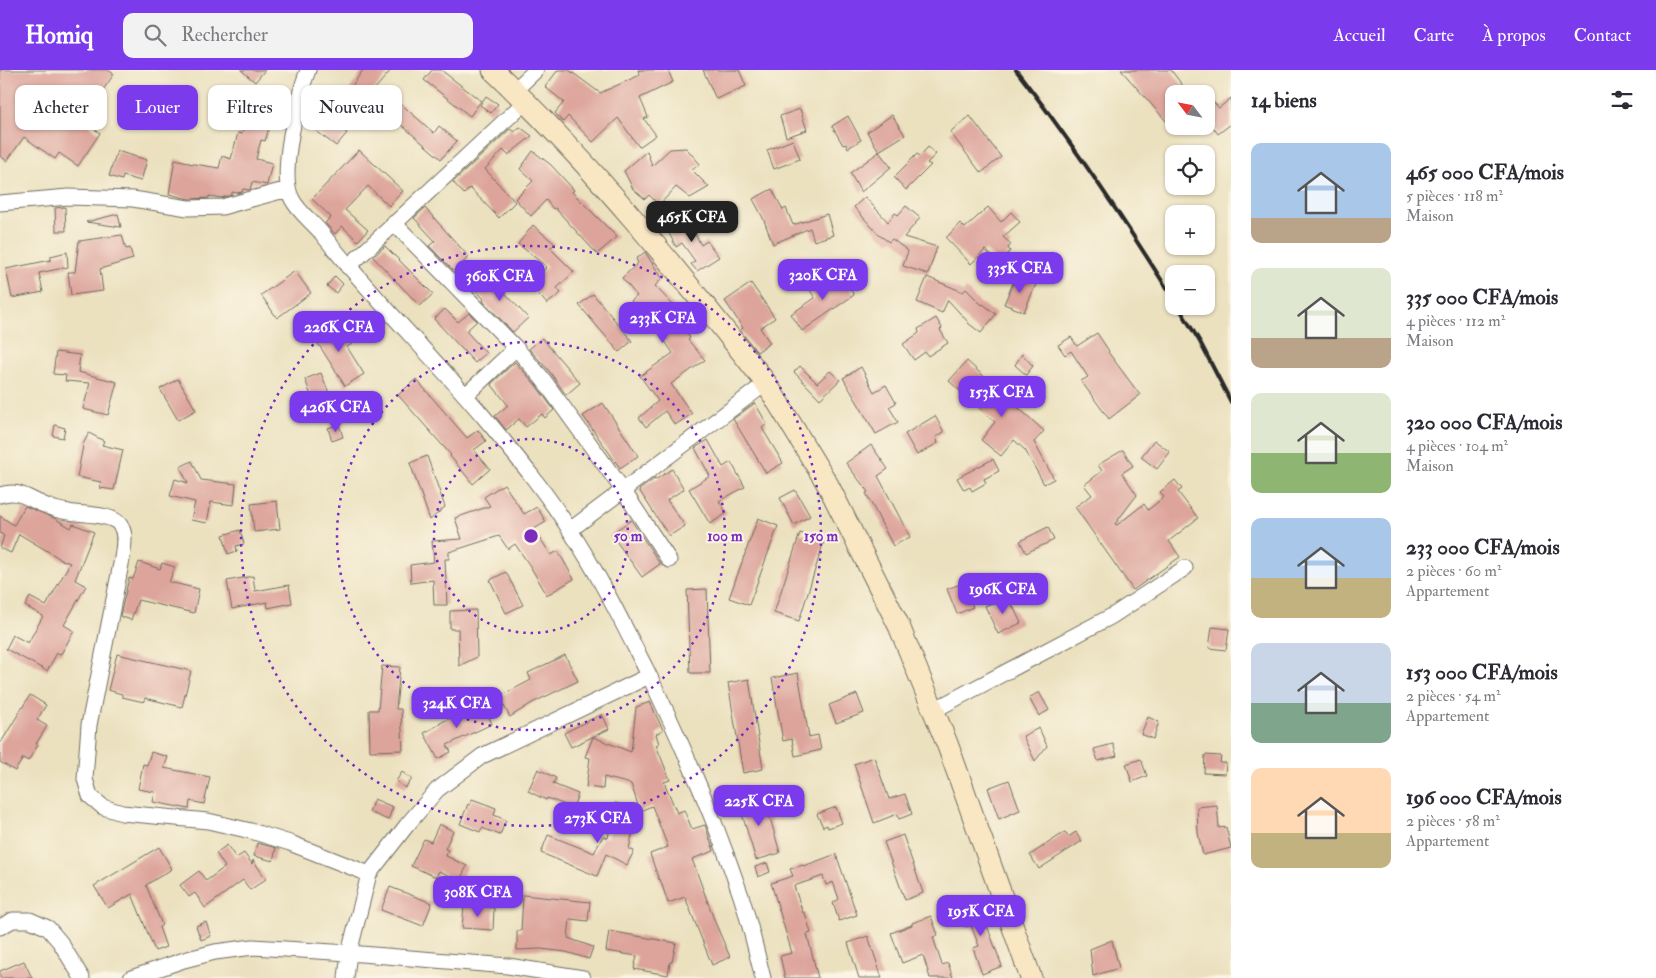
<!DOCTYPE html>
<html lang="fr">
<head>
<meta charset="utf-8">
<style>
  :root { --surface:#fff; --page:#f2f2f3; --text:#2b2b33; --muted:#7c7c81; --accent:#7c3aed }
  body { margin:0; font-family:"IM FELL Double Pica",serif; background:var(--page); color:var(--text); height:100vh; display:flex; flex-direction:column; font-size:19px; white-space:nowrap }
  * { box-sizing:border-box; margin:0 }
  p { font-size:16px; color:var(--muted) }
  .icon { flex:none; width:28px; height:28px; fill:none; stroke:currentColor; stroke-width:2; stroke-linecap:round; stroke-linejoin:round }
  .map { position:relative; flex:1; overflow:hidden }
  .details { display:flex; flex-direction:column; background:var(--surface); width:425px }
  .details>* { flex:none }
  .guide { position:absolute; left:15px; top:15px; width:475px; height:45px; display:flex; gap:10px }
  .needle { width:32px; rotate:302deg }
  .controls { position:absolute; left:1165px; top:15px; display:grid; gap:10px }
  .controls a { display:grid; place-items:center; width:50px; height:50px; border-radius:10px; background:var(--surface); box-shadow:0 1px 4px #0004; font-size:25px }
  .price { position:absolute; translate:-50% -42px; padding:0 11px; border-radius:10px; background:var(--accent); color:#fff; font-size:16px; line-height:32px; filter:drop-shadow(0 1px 2px #0008) }
  .price::after { content:''; position:absolute; left:50%; top:30px; width:15px; height:11px; margin-left:-8px; background:inherit; clip-path:polygon(0 0,100% 0,50% 100%) }
  .price.active { background:#222; color:#fff }
  ul { padding:0; list-style:none }
  li { display:flex; align-items:center; gap:15px; height:125px; padding:0 20px }
  li span { display:grid; place-items:center; flex:none; width:140px; height:100px; border-radius:10px; color:#555 }
  li>.icon { margin-inline-start:auto }
  span .icon { width:60px; height:60px; fill:#fffc; stroke-width:1 }
  li b { font-size:21px }
  h2 { display:flex; justify-content:space-between; align-items:center; height:60px; padding:0 20px; font-size:21px }
  .tag { padding:0 18px; border-radius:10px; background:var(--surface); box-shadow:0 1px 4px #0004; font-size:18px; line-height:45px }
  .tag.active { background:var(--accent); color:#fff }
  header { display:flex; align-items:center; gap:30px; box-sizing:border-box; height:70px; padding:0 25px; background:var(--accent); color:#fff }
  header strong { font-size:24px }
  nav { display:flex; gap:28px; margin-inline-start:auto; font-size:18px }
  .search { width:350px; height:45px; background:var(--page); display:flex; align-items:center; gap:12px; box-sizing:border-box; padding:0 18px; border-radius:10px; color:var(--muted); font-size:19px }
  main { display:flex; flex:1; min-height:0 }
  .map>svg:first-child { display:block }
</style>
</head>
<body>
<header>
<strong>Homiq</strong>
<div class="search"><svg class="icon" aria-label="search" viewBox="0 0 24 24"><circle cx="10" cy="10" r="6"/><path d="M15 15l6 6"/></svg>Rechercher</div>
<nav><a>Accueil</a><a>Carte</a><a>À propos</a><a>Contact</a></nav>
</header>
<main>
<div class="map">
<svg width="1231" height="908" viewBox="0 0 1231 908">
  <rect width="100%" height="100%" fill="#fcf5e5"/>
  <filter id="ink" filterUnits="userSpaceOnUse"><feTurbulence type="fractalNoise" baseFrequency=".02" numOctaves="2"/><feDisplacementMap in="SourceGraphic" scale="10" xChannelSelector="R" yChannelSelector="G"/><feConvolveMatrix kernelMatrix="1 2 1 2 8 2 1 2 1" color-interpolation-filters="sRGB"/></filter>
  <filter id="wash" filterUnits="userSpaceOnUse"><feTurbulence type="fractalNoise" baseFrequency=".0096" numOctaves="4" result="noise"/><feDisplacementMap in="SourceGraphic" scale="20" xChannelSelector="R" yChannelSelector="G"/><feGaussianBlur stdDeviation="1.12" result="paint"/><feColorMatrix in="noise" values="0 0 0 0 0 0 0 0 0 0 0 0 0 0 0 0 0 1.4 0 .05"/><feComposite in="paint" operator="in"/></filter>
  <g filter="url(#wash)">
    <rect width="100%" height="100%" fill="#ebe1bf"/>
    <g id="blocks">
      <path fill="#dda49b" d="M0,0h108l6,4 -32,47 18,12 -22,33 -19,-13 -4,6 -31,-22 -17,24 -7,-5z
        M241,0h24l-10,12z
        M363,0h28l-22,26 2,2 -11,17 -19,-13z
        M432,0h9l40,31 -11,15 -46,-36z
        M558,0h11l31,23 40,-18 -2,-5h30l5,12 -33,16 8,19 -4,2 12,16 -17,12 -21,-29 -25,24 -25,-26 -5,6 -8,-9 9,-11 -19,-15z
        M703,0h36l7,16 -30,13z
        M1121,0h50l18,24h-15v36z
        M251,17l26,4 -4,24 -8,26 -4,-1 -5,19 16,4 -5,22 -15,-3 -2,8 -7,-1 -1,3 -5,1 -5,-1v3l-11,3 -12,-2v2l-20,1 -20,-5 6,-35 13,3v1l31,5 3,-12 9,3 7,-26 4,1z
        M324,23l19,13 -12,15 16,12 -11,13 -33,-25 1,-3z
        M1206,24l13,14 12,-10v26l-13,10 -5,-7 -7,5z
        M486,26l12,8 -7,9 -11,-8z
        M401,34l33,29 5,-7 18,15 -16,18 -50,-43z
        M800,39l7,21 -21,7 -6,-21z
        M892,45l13,20 -26,16 -12,-19z
        M848,46l13,24 -13,8 -2,-4 -3,1 -11,-19z
        M970,46l31,41 -20,16 -31,-41z
        M520,57l12,9 -24,19 -5,-5 -18,19 30,33 -16,16 -29,-30 -6,6 -11,-12 57,-53 4,3z
        M793,70l7,19 -26,10 -7,-19z
        M928,77l8,7 -9,9 4,2 -25,25 -12,-13 23,-23 3,2z
        M686,78l14,16 -8,6 17,17 -19,11 -14,-11 -17,18 -10,-10 -4,4 -12,-10 -9,-18 23,-20 5,15 18,-17z
        M359,80l44,41 -14,15 -21,-20 -23,24 23,20 -10,11 -16,-15 -7,8 -10,-11 6,-6 -19,-18z
        M117,81l30,9 -6,21 -18,-5 -1,4 -13,-4z
        M533,81l18,14 23,25 -2,2 45,45 -20,17 -42,-46 -2,1 -7,-9 -15,16 -16,-17 18,-18 -13,-12z
        M879,82l12,15 -30,25 -11,-19z
        M772,119l11,21 3,-2 7,17 34,-11 6,21 -19,6 -4,-13 -37,16 -10,-26 -10,-19z
        M865,127l23,25 7,-9 3,2 8,-9 14,12 -16,19 33,10 -9,27 -25,-8 5,-15 -16,-12 -3,3 -10,-7 -25,-28z
        M65,137l1,24h-10l-1,-23z
        M988,137l13,15 10,-10 9,10 -17,15 8,7 -3,4 2,3 -10,12 -15,-13 -14,14 -25,-26 14,-15 5,5z
        M425,138l44,49 -15,14 -25,-25 6,-5 -21,-23z
        M118,144l3,13 -35,-5z
        M685,146l16,29 6,-4 12,16 -22,14 -6,-7 4,-3 -13,-18 -6,4 -10,-20z
        M533,155l22,19 -5,4 24,24 -17,16 4,5 -14,11 -18,-21 18,-16 -29,-23z
        M122,165l4,14 4,-1 3,11 -33,10 3,22 -32,4 -3,-23h7l4,-31z
        M385,176l48,48 -13,12 -47,-49z
        M67,182l1,15 -29,6 4,19 -31,6 -6,-29 45,-9v-4z
        M645,182l17,26 -7,8 19,20 -4,4 20,28 -2,2 17,20 -34,24 21,30 -17,11 -10,-14 -19,16 -7,-9 19,-17 -18,-25 33,-23 -11,-16 3,-3 -18,-22 -5,3 -11,-14 6,-5 -15,-18 16,-15 -2,-4z
        M295,201l16,22 -34,25 -16,-23z
        M486,202l42,46 -15,14 -30,-31 1,-2 -12,-13z
        M838,202l16,23 -52,36 -11,-17 24,-16 -7,-11 12,-8 3,4z
        M335,206l8,8 -7,9 -9,-7z
        M1016,206l20,8 -12,28 -20,-8z
        M927,207l36,15 3,-3 16,16 1,-1 13,10 -15,19 -13,-10v-1l-20,-22 -6,13 -25,-11z
        M751,213l24,35 -15,10 10,15 -13,9 -17,-22 3,-2 -18,-27z
        M593,224l39,47 -13,11 -40,-47z
        M445,239l13,13 11,-9 8,8 -11,10 20,22 -11,10 -41,-44z
        M936,248l6,10 -2,2 8,13 -20,13 -3,-4 -11,8 -11,-16 16,-11 -1,-4z
        M335,252l5,11 5,-2 7,13 -5,3 17,27 -19,12 -33,-52z
        M1097,263l12,18 -1,1 32,43 -31,24 -28,-38 7,-4 -17,-26 -6,4 -7,-10 13,-8 6,9z
        M542,268l38,45 -14,12 -16,-23 -21,-23z
        M56,282l24,3 -2,17 39,10 -9,33 -25,-6 7,-26 -25,-2 1,-6 -13,-1z
        M1022,284l11,12 -7,9 -11,-10z
        M967,291l77,70 -10,11 20,37 -10,5 -19,-34 -11,-10 -13,16 -20,-16 14,-18 -46,-41z
        M515,292l20,22 19,26 -9,8 -3,-4 -16,13 -7,-8 -13,11 -11,-14 13,-11 -17,-21z
        M800,296l17,17 13,-12 10,9 -20,19 -26,-27z
        M861,297l13,25 12,-7 10,18 -7,4 9,15 -22,12 -33,-56z
        M321,303l10,25 -17,6 -9,-25z
        M178,309l18,31 -18,10 -18,-31z
        M416,309l51,59 11,-8 8,11 -12,9 16,19 -17,15 -23,-28 1,-1 -53,-60z
        M603,333l35,53 -18,12 -37,-52z
        M755,333l12,21 -5,4 21,35 -17,10 -33,-54z
        M935,346l9,16 -8,5 2,6 -21,12 -12,-21z
        M339,354l4,13 -11,4 -4,-13z
        M55,355l10,3 -2,10 -10,-2z
        M89,363l15,8 -2,4 21,5 -9,40 -14,-2 1,-6 -24,-5 6,-31h-1z
        M708,370l15,27 8,-5 14,25 -26,14 8,12 -17,11 -21,-35 21,-13 -15,-28z
        M1154,370l16,12 -13,17 -16,-12z
        M871,375l17,24 -10,7 32,61 -17,9 -27,-53 2,-1 -22,-29z
        M1123,380l10,16 -11,7 15,22 -22,29 2,1 27,-21 4,6 16,-13 -4,-5 15,-12 7,9 -4,3 20,26 -29,23 11,16 -47,33 -58,-83 17,-12 -8,-10 18,-14 -4,-6z
        M427,386l18,51 -15,13 -20,-57z
        M993,389l6,12 -15,8 2,4 -14,8 -2,-4 -6,3 -7,-12z
        M192,391l9,19 35,4 -2,21 -23,-3 -4,21 -16,-3 4,-18 -25,-6 5,-17 13,4 -8,-16z
        M672,399l12,20 -17,11 18,26 -16,10 -30,-46 15,-11 1,1z
        M504,414l20,30 13,-7 9,15 -12,7 17,26 7,-4 16,28 -27,16 -17,-29 -15,-22 -7,5 -9,-13 -50,16v7h-4l2,46h-13l-1,-25 -22,3 -1,-18 24,-3 -2,-21 30,-2 -7,-21 35,-12 -6,-9z
        M795,420l15,26 -16,9 -14,-27z
        M277,431l3,28 -26,3 -3,-28z
        M25,436l29,12 17,10 2,-4 21,8 -19,48 11,6 -22,39 10,6 -13,23 -4,-1 -10,18 -41,-22 7,-14 15,8 15,-27 -18,-10 5,-9 16,9 24,-43 -11,-4v-1l-40,-24 -8,19 -11,-5 4,-12 -4,-3v-17l14,9z
        M758,448l20,8 -29,79 -20,-7z
        M631,450l29,44 -18,13 -31,-43z
        M1048,457l6,13 -28,13 -6,-12z
        M240,460l4,14 -8,2 1,5 -9,3 -5,-19z
        M800,463l24,8 -25,80 -25,-8z
        M139,492l21,7 2,-6 13,4 -6,15 30,7 -5,24 -56,-13 -7,20 -11,-4 9,-38 4,1z
        M506,502l17,33 -17,8 -16,-33z
        M253,506l2,15 34,-6 3,18 -24,5 -1,-6 -35,7 -5,-28z
        M963,513l10,24 -16,7 -10,-25z
        M707,519l3,84h-20l-3,-83z
        M1008,526l13,27 -23,11 -13,-28z
        M476,540l1,47 -18,9 -1,-37h-8v-18z
        M1212,557l17,2 -3,21 -17,-2z
        M117,584l74,17 -9,36 -37,-9 -1,4 -22,-5v-3l-14,-4z
        M565,585l13,26 -46,22 -22,14 -11,-20 32,-17 -3,-7z
        M382,596l18,1 -4,42h5l2,41 -33,1 -1,-41h9z
        M798,603l11,64 9,-2 3,15 -26,6 -3,-17 -9,2 -11,-63z
        M749,609l14,90 -20,4 -15,-90z
        M1039,622l10,18 -10,6 -10,-18z
        M857,624l7,19 -28,10 -7,-18z
        M30,625l16,10 -9,15 10,6 -11,18 2,1 -10,16 -5,-3 -8,13 -15,-9v-18z
        M650,632l13,28 -7,4 3,10 -3,1 14,35 -6,2 13,31 7,-3 8,19 13,-4 9,26 -22,8 23,63 15,35 -18,8 -27,-68 -17,6 -8,-24 -1,1 -9,-26 18,-7 -16,-41 -12,5 -9,-27 -27,-7 -1,12 -17,-2 4,-29 -5,-1 8,-20 38,15 5,-45z
        M483,633l9,21 -45,21 4,7 -13,7 -14,-26 16,-9v-1z
        M602,644l7,15 -38,18 -7,-14z
        M1148,647l11,5 -6,17 -12,-5z
        M1039,658l8,18 -12,15 -12,-25z
        M1113,674l4,12 -19,5 -4,-12z
        M151,682l17,5 -4,11 46,9 -6,27 -14,-3 -1,8 -36,-7 2,-10 -17,-3 5,-25 4,1z
        M1205,685l16,1 -1,7h6l-1,11 -21,-1z
        M874,687l15,42 16,-5 7,20 -13,5 -2,-5 -23,9 -20,-59z
        M1141,689l6,17 -15,6 -6,-18z
        M538,699l18,9 -3,6 25,10 -5,14 -26,-10 -1,2 -18,-9z
        M402,702l10,7 -7,9 -9,-7z
        M1009,710l11,30 -21,9 -11,-31z
        M763,723l17,60 -24,7 -18,-59z
        M374,729l19,8 -5,13 -19,-8z
        M472,729l24,9 -2,7 12,5 -6,15 -18,-7 -2,4 -20,-8 8,-20 2,1z
        M615,733l23,5 -9,41 5,2 -7,14 -21,-11 -9,22 -56,-23 7,-18 46,18 9,-17 5,2z
        M1217,735l2,23 7,-1 5,21 -28,7 -5,-22 -1,-26z
        M836,737l6,16 -14,5 -1,-3 -4,2 -6,-13z
        M439,754l14,7 -8,18 3,1 -2,6 21,10 -7,14 -21,-9 -3,6 -25,-11 13,-27 7,3z
        M1065,762l3,5 8,-5 6,9 -43,28 -9,-14z
        M903,765l20,58 -18,7 -21,-58z
        M257,773l19,5 -3,13 -19,-5z
        M227,775l9,13 8,-5 8,11 1,-4 13,19 -16,11 -7,-10 -38,28 -10,-15 -6,4 -9,-12 19,-14 7,10 19,-14 -9,-14z
        M159,777l13,22 -26,16 16,40 -3,2 7,20 -11,4 -23,-57 -24,14 -14,-22z
        M836,784l21,61 -18,6 -6,-18 6,-4 -6,-17 -7,3 -3,-9 -29,10 9,27h2l6,20 -4,1 11,44h-33l-5,-22 12,-3 -21,-70 22,-7 -3,-7 13,-4 1,1z
        M767,793l3,9 -12,5 -3,-10z
        M390,817l42,16 -9,23 -42,-16z
        M523,825l67,7 -2,19 -18,-2 -2,19 25,9 -4,12 -23,-7 -25,-3 -24,1v-19h4z
        M977,829l25,67 -20,8 -9,-26 6,-2 -8,-21 -5,2 -8,-21z
        M464,835l30,3 -1,22 -31,-2z
        M931,846l7,19 -5,2 9,28 6,-2 5,15h-23l-7,-23 -21,8 -11,-30 21,-8v-2z
        M206,852l5,14 -10,4 -5,-14z
        M609,861l67,12 -4,19h-2l-2,13 -34,-6 3,-13 -31,-5z
        M868,866l14,42h-23l-11,-35z
        M1112,870l7,28 -26,8 -3,-27z
        M24,891l8,17h-32v-7z"/>
    </g>
  </g>
  <g filter="url(#ink)">
    <use href="#blocks" fill-opacity="0" stroke="#6e6b5f" stroke-width="1"/>
    <g fill="none" stroke-linecap="round" stroke-linejoin="round">
      <defs>
        <path id="street" d="M308,0c-10,26 -30,105 -16,129 7,14 22,24 31,36 51,65 112,123 165,187 29,35 59,71 83,110 29,44 52,92 76,139 36,74 68,148 94,225 9,27 15,55 22,82
          M515,20l21,-20
          M0,133l68,-6 65,2 55,9 34,-1 66,-18
          M394,153l122,125 26,30 81,112 46,70
          M348,197l178,-166
          M466,325l50,-47
          M0,425c19,-7 29,5 47,11 6,3 15,5 22,6 13,3 43,1 51,13 7,9 3,23 2,34l-33,166 -4,54 5,17 13,11 19,6 86,8 43,10 39,12 79,31
          M570,460l196,-147
          M934,640l178,-94 73,-48
          M0,857l13,-7h17l18,8 12,14 22,36
          M131,908l53,-18 31,-8 38,-5 96,6 159,13 75,12
          M346,908l3,-25 20,-79 38,-49 30,-35 45,-34 167,-80"/>
        <path id="secondary" d="M493,0c101,96 188,204 273,313l62,102 71,141 49,120 83,232"/>
      </defs>
      <use href="#street" stroke="#6e6b5f" stroke-width="17"/>
      <use href="#secondary" stroke="#6e6b5f" stroke-width="23"/>
      <use href="#street" stroke="#fff" stroke-width="15"/>
      <use href="#secondary" stroke="#f9e7c3" stroke-width="21"/>
      <path stroke="#2b2b2b" stroke-width="4" d="M1016,0c57,74 109,151 158,230
        M1178,236l22,36 31,60"/>
    </g>
  </g>
  <g fill="none" stroke="#7b2cbf" stroke-width="2.5" stroke-dasharray="2.5 5">
    <circle cx="531" cy="466" r="97"/>
    <circle cx="531" cy="466" r="194"/>
    <circle cx="531" cy="466" r="290"/>
  </g>
  <circle cx="531" cy="466" r="8" fill="#7b2cbf" stroke="#fcf5e5" stroke-width="2.5"/>
  <g font-size="15" text-anchor="middle" font-weight="bold" fill="#7b2cbf" stroke="#fcf5e5" stroke-width="4" stroke-linejoin="round" paint-order="stroke">
    <text x="628" y="471">50 m</text>
    <text x="725" y="471">100 m</text>
    <text x="821" y="471">150 m</text>
  </g>
</svg>
<div class="controls">
<a><svg class="needle" viewBox="-14 -14 28 28"><path d="M0-13l5 13h-10z" fill="#e53935"/><path d="M0 13l5-13h-10z" fill="#7c7c81"/></svg></a>
<a><svg class="icon" aria-label="locate" viewBox="0 0 24 24"><circle cx="12" cy="12" r="6"/><path d="M12 2v4M12 18v4M2 12h4M18 12h4"/></svg></a>
<a>+</a>
<a>−</a>
</div>
<b class="price active" style="left:692px;top:173px">465K CFA</b>
<b class="price" style="left:1020px;top:224px">335K CFA</b>
<b class="price" style="left:823px;top:231px">320K CFA</b>
<b class="price" style="left:500px;top:232px">360K CFA</b>
<b class="price" style="left:663px;top:274px">233K CFA</b>
<b class="price" style="left:339px;top:283px">226K CFA</b>
<b class="price" style="left:1002px;top:348px">153K CFA</b>
<b class="price" style="left:336px;top:363px">426K CFA</b>
<b class="price" style="left:1003px;top:545px">196K CFA</b>
<b class="price" style="left:457px;top:659px">324K CFA</b>
<b class="price" style="left:759px;top:757px">225K CFA</b>
<b class="price" style="left:598px;top:774px">273K CFA</b>
<b class="price" style="left:478px;top:848px">308K CFA</b>
<b class="price" style="left:981px;top:867px">195K CFA</b>
<div class="guide">
<a class="tag">Acheter</a>
<a class="tag active">Louer</a>
<a class="tag">Filtres</a>
<a class="tag">Nouveau</a>
</div>
</div>
<section class="details">
<h2>14 biens<svg class="icon" aria-label="filters" viewBox="0 0 24 24"><path d="M4 7h16M4 17h16"/><circle cx="9" cy="7" r="2"/><circle cx="15" cy="17" r="2"/></svg></h2>
<ul>
<li><span style="background:linear-gradient(#a9c7e8 75%,#b9a48a 0)"><svg class="icon" aria-label="home" viewBox="0 0 24 24"><path d="M3 11l9-7 9 7M6 9v11h12V9"/></svg></span><div><b>465 000 CFA/mois</b><p>5 pièces · 118 m²</p><p>Maison</p></div></li>
<li><span style="background:linear-gradient(#dfe7d0 70%,#b9a48a 0)"><svg class="icon" aria-label="home" viewBox="0 0 24 24"><path d="M3 11l9-7 9 7M6 9v11h12V9"/></svg></span><div><b>335 000 CFA/mois</b><p>4 pièces · 112 m²</p><p>Maison</p></div></li>
<li><span style="background:linear-gradient(#dfe7d0 60%,#8fb573 0)"><svg class="icon" aria-label="home" viewBox="0 0 24 24"><path d="M3 11l9-7 9 7M6 9v11h12V9"/></svg></span><div><b>320 000 CFA/mois</b><p>4 pièces · 104 m²</p><p>Maison</p></div></li>
<li><span style="background:linear-gradient(#a9c7e8 60%,#c2b280 0)"><svg class="icon" aria-label="home" viewBox="0 0 24 24"><path d="M3 11l9-7 9 7M6 9v11h12V9"/></svg></span><div><b>233 000 CFA/mois</b><p>2 pièces · 60 m²</p><p>Appartement</p></div></li>
<li><span style="background:linear-gradient(#c9d6e8 60%,#7fa58c 0)"><svg class="icon" aria-label="home" viewBox="0 0 24 24"><path d="M3 11l9-7 9 7M6 9v11h12V9"/></svg></span><div><b>153 000 CFA/mois</b><p>2 pièces · 54 m²</p><p>Appartement</p></div></li>
<li><span style="background:linear-gradient(#ffd9b3 65%,#c2b280 0)"><svg class="icon" aria-label="home" viewBox="0 0 24 24"><path d="M3 11l9-7 9 7M6 9v11h12V9"/></svg></span><div><b>196 000 CFA/mois</b><p>2 pièces · 58 m²</p><p>Appartement</p></div></li>
</ul>
</section>
</main>
</body>
</html>
